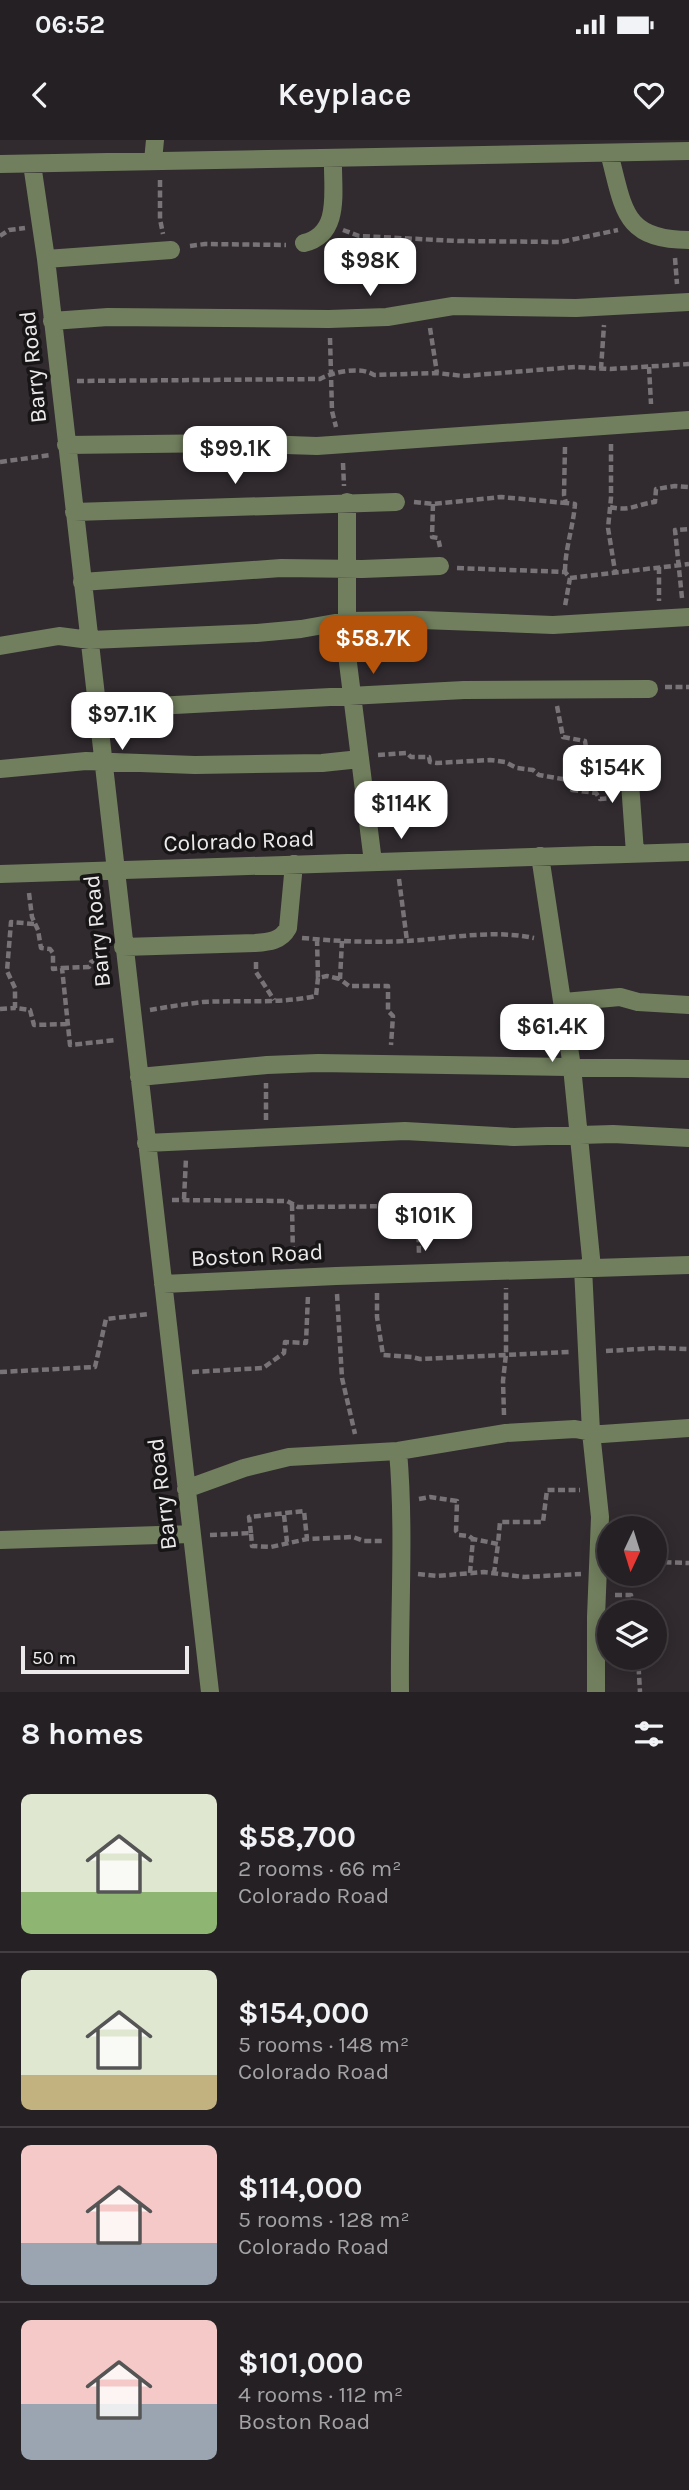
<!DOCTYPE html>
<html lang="en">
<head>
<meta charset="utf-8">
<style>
  :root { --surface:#252023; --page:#312d30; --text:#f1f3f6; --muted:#a3a3a6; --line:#423e41; --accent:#b45309 }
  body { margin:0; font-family:Karla,sans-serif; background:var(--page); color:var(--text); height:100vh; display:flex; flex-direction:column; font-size:26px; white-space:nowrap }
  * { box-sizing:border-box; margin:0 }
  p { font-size:23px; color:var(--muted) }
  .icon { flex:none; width:38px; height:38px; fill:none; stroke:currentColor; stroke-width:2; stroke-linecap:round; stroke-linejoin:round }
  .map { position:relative; height:1552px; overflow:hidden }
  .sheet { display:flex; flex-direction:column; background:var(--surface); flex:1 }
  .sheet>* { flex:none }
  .needle { width:46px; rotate:184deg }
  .tools { position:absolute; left:597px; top:1376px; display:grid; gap:14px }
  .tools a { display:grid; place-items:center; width:70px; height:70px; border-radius:50%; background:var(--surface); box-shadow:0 4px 18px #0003,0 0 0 2px var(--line); font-size:35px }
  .scale { position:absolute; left:21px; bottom:18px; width:168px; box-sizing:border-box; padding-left:7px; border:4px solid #edeaec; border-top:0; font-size:19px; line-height:24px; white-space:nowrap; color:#edeaec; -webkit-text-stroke:5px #171516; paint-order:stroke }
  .price { position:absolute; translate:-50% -60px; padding:0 16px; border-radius:14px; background:#fff; color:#222; font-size:23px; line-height:46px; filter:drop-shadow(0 2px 4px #0008) }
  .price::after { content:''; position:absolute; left:50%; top:42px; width:21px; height:16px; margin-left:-10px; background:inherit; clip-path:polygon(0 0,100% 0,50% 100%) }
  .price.selected { background:var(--accent); color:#fff }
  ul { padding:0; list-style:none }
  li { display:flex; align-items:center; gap:21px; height:175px; padding:0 21px }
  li+li { border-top:2px solid var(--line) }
  li span { display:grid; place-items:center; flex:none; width:196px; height:140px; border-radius:10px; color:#555 }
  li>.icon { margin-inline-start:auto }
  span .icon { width:84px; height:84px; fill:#fffc; stroke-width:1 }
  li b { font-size:30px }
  h2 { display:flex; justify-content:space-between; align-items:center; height:84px; padding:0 21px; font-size:30px }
  .status { display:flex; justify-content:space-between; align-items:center; height:49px; padding:0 35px; background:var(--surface); direction:ltr }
  .status svg { height:19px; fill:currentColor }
  header { display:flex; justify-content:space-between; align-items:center; height:91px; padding:0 21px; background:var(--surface); font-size:32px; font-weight:600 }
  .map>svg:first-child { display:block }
</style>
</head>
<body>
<div class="status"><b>06:52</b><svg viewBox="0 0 49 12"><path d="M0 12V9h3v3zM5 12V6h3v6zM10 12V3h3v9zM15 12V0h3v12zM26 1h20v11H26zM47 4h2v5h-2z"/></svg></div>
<header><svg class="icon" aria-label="back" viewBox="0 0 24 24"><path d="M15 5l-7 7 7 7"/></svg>Keyplace<svg class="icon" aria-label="heart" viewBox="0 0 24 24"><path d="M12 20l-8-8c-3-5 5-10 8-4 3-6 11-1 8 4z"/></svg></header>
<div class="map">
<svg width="689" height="1552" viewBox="0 0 689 1552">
  <rect width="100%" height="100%" fill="#312b2f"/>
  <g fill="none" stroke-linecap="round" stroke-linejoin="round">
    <path stroke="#787376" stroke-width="4.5" stroke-dasharray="7 3.5" stroke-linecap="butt" d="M160,40v39l3,15
      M343,90l16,6 99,5 103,1 57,-12
      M0,96l9,-6 16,-2
      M190,106l15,-2 81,1
      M675,118l2,26
      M430,188l7,45
      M330,198l2,73 4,16
      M649,227l2,37
      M601,229l3,-44
      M77,241l243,-2c13,-7 41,-13 54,-4l63,-2 26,3 112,-9 35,2 79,-5
      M611,304v54l-3,30 7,43
      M565,307l-1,48 2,8 9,1c-2,24 -10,45 -10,68
      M0,322l51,-7
      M343,323l1,23
      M414,362l19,2 68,-7 65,6
      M433,364l-1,33 6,1 2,9
      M610,367c20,5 27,-3 45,-5l1,-13 19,-3 14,1
      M659,427v34
      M457,428l108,4 5,6 -5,28
      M570,438l119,-14
      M682,458l-7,-68 14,-1
      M665,547h24
      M557,566l6,31 22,4 2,13 -18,1 -1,25
      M378,615l29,-2 4,4h18l1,5 7,1 53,-3 15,2 12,6 16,2 6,5 29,5 4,10 24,3 4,6 13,-1
      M399,739l8,62
      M29,753l3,24 6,13 3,18 9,1 3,4v16l9,-1 8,77 46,-5
      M34,784l-23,-2 -4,49 8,17v20l15,2 4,15 34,-1
      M302,798c35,3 68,5 103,3 43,-2 86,-12 129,-3
      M317,799l1,39
      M342,801l-2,38 9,7h39v25l5,5 -2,29
      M256,822v10l18,28
      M62,828l27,-1 2,-5 15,-5
      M0,869l15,-1
      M150,870c17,-3 35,-6 53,-8 38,-2 76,2 113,-6l2,-18 9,-2 13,3
      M266,980v-37
      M184,1059l2,-41
      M172,1060l115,1 11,6 115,-1 5,10 1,38
      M292,1064l1,55
      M377,1153v24l6,38 29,2 8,2 149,-7
      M337,1154l5,84 13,56
      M606,1211l51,-3 32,1
      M0,1232l95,-5 11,-48 43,-5
      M192,1232l71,-4 21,-15 1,-11 21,1 2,-48
      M504,1275l-1,-34 3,-27v-66
      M419,1359l11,-2 27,4 -1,30 3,4 10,1 4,3
      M284,1375l3,27
      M251,1393l-2,-16 55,-6 3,28
      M210,1395l41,-2 1,13 19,1 36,-8 46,-2 11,4h19
      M654,1422l35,1
      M470,1433l3,-34 25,5 2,-22h43l4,-32h33
      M418,1434l19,2 47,-4 40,5 57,-3
      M494,1434l4,-30
      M615,1455h16l1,17
      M638,1517l2,35"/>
    <path stroke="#717f5e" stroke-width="18" d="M609,13c15,55 13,87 80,87
      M153,21l2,-21
      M0,24l689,-13
      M32,24l14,95 164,1433
      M304,103c38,-9 28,-53 29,-85
      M46,119l125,-9
      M52,181l56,-4 221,2 58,-2 66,-11 123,2 113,-6
      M66,305l162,-2 89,3 372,-26
      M347,362v153l26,207
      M74,372l322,-10
      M82,442l199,-14 81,1 78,-3
      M0,506l59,-10 31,4 167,-7 44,-4 45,-8 76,-1 131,5 136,-8
      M98,569l366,-19 185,-1
      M628,615l7,98
      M0,629l86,-8 109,4 127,-2 38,-4
      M540,716l32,211 20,201
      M0,734l689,-22
      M123,807l132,-4c14,-1 26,-2 33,-15l6,-64
      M564,862l56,-5 18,5 51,3
      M139,937l128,-12 51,-2 371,6
      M146,1003l259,-12 109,6 99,-3 76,4
      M583,1128l8,164 9,85 -4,100v75
      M163,1144l173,-8 353,-11
      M398,1311c7,80 1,161 2,241
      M186,1349l58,-21 45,-11 109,-6 108,-18 69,-4 27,5 87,-6
      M0,1400l191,-6"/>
  </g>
  <g text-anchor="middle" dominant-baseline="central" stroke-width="7" stroke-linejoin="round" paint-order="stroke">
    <g font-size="23" fill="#edeaec" stroke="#171516">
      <text transform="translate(33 227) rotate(-96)">Barry Road</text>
      <text transform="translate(239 701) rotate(-2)">Colorado Road</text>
      <text transform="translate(97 791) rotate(-96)">Barry Road</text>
      <text transform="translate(257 1115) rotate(-3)">Boston Road</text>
      <text transform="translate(162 1354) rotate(-97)">Barry Road</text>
    </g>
  </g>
</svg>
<div class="tools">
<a><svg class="needle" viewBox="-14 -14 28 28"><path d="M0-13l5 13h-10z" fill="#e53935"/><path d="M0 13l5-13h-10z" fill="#a3a3a6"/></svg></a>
<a><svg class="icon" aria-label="layers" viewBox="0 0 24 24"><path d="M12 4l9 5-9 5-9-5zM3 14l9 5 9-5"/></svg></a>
</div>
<div class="scale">50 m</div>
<b class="price" style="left:370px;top:158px">$98K</b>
<b class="price" style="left:235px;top:346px">$99.1K</b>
<b class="price selected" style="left:373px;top:536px">$58.7K</b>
<b class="price" style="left:122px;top:612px">$97.1K</b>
<b class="price" style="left:612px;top:665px">$154K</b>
<b class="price" style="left:401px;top:701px">$114K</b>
<b class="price" style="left:552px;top:924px">$61.4K</b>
<b class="price" style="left:425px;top:1113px">$101K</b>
</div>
<section class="sheet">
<h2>8 homes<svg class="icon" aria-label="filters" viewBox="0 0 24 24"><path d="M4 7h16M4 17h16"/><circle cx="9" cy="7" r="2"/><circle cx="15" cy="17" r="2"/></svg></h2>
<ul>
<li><span style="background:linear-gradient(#dfe7d0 70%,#8fb573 0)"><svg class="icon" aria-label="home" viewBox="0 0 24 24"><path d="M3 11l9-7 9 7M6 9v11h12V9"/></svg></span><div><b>$58,700</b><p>2 rooms · 66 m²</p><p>Colorado Road</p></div></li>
<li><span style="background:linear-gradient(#dfe7d0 75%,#c2b280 0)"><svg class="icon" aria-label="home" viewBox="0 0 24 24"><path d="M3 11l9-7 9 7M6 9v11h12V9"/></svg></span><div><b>$154,000</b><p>5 rooms · 148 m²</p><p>Colorado Road</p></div></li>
<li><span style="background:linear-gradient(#f6c9c9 70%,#9aa5b1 0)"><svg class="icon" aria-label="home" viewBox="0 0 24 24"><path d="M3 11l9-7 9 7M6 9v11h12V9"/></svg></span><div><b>$114,000</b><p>5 rooms · 128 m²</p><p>Colorado Road</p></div></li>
<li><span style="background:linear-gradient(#f6c9c9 60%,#9aa5b1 0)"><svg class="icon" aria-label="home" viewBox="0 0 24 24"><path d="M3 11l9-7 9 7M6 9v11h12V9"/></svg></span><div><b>$101,000</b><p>4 rooms · 112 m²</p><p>Boston Road</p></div></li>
</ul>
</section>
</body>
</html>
